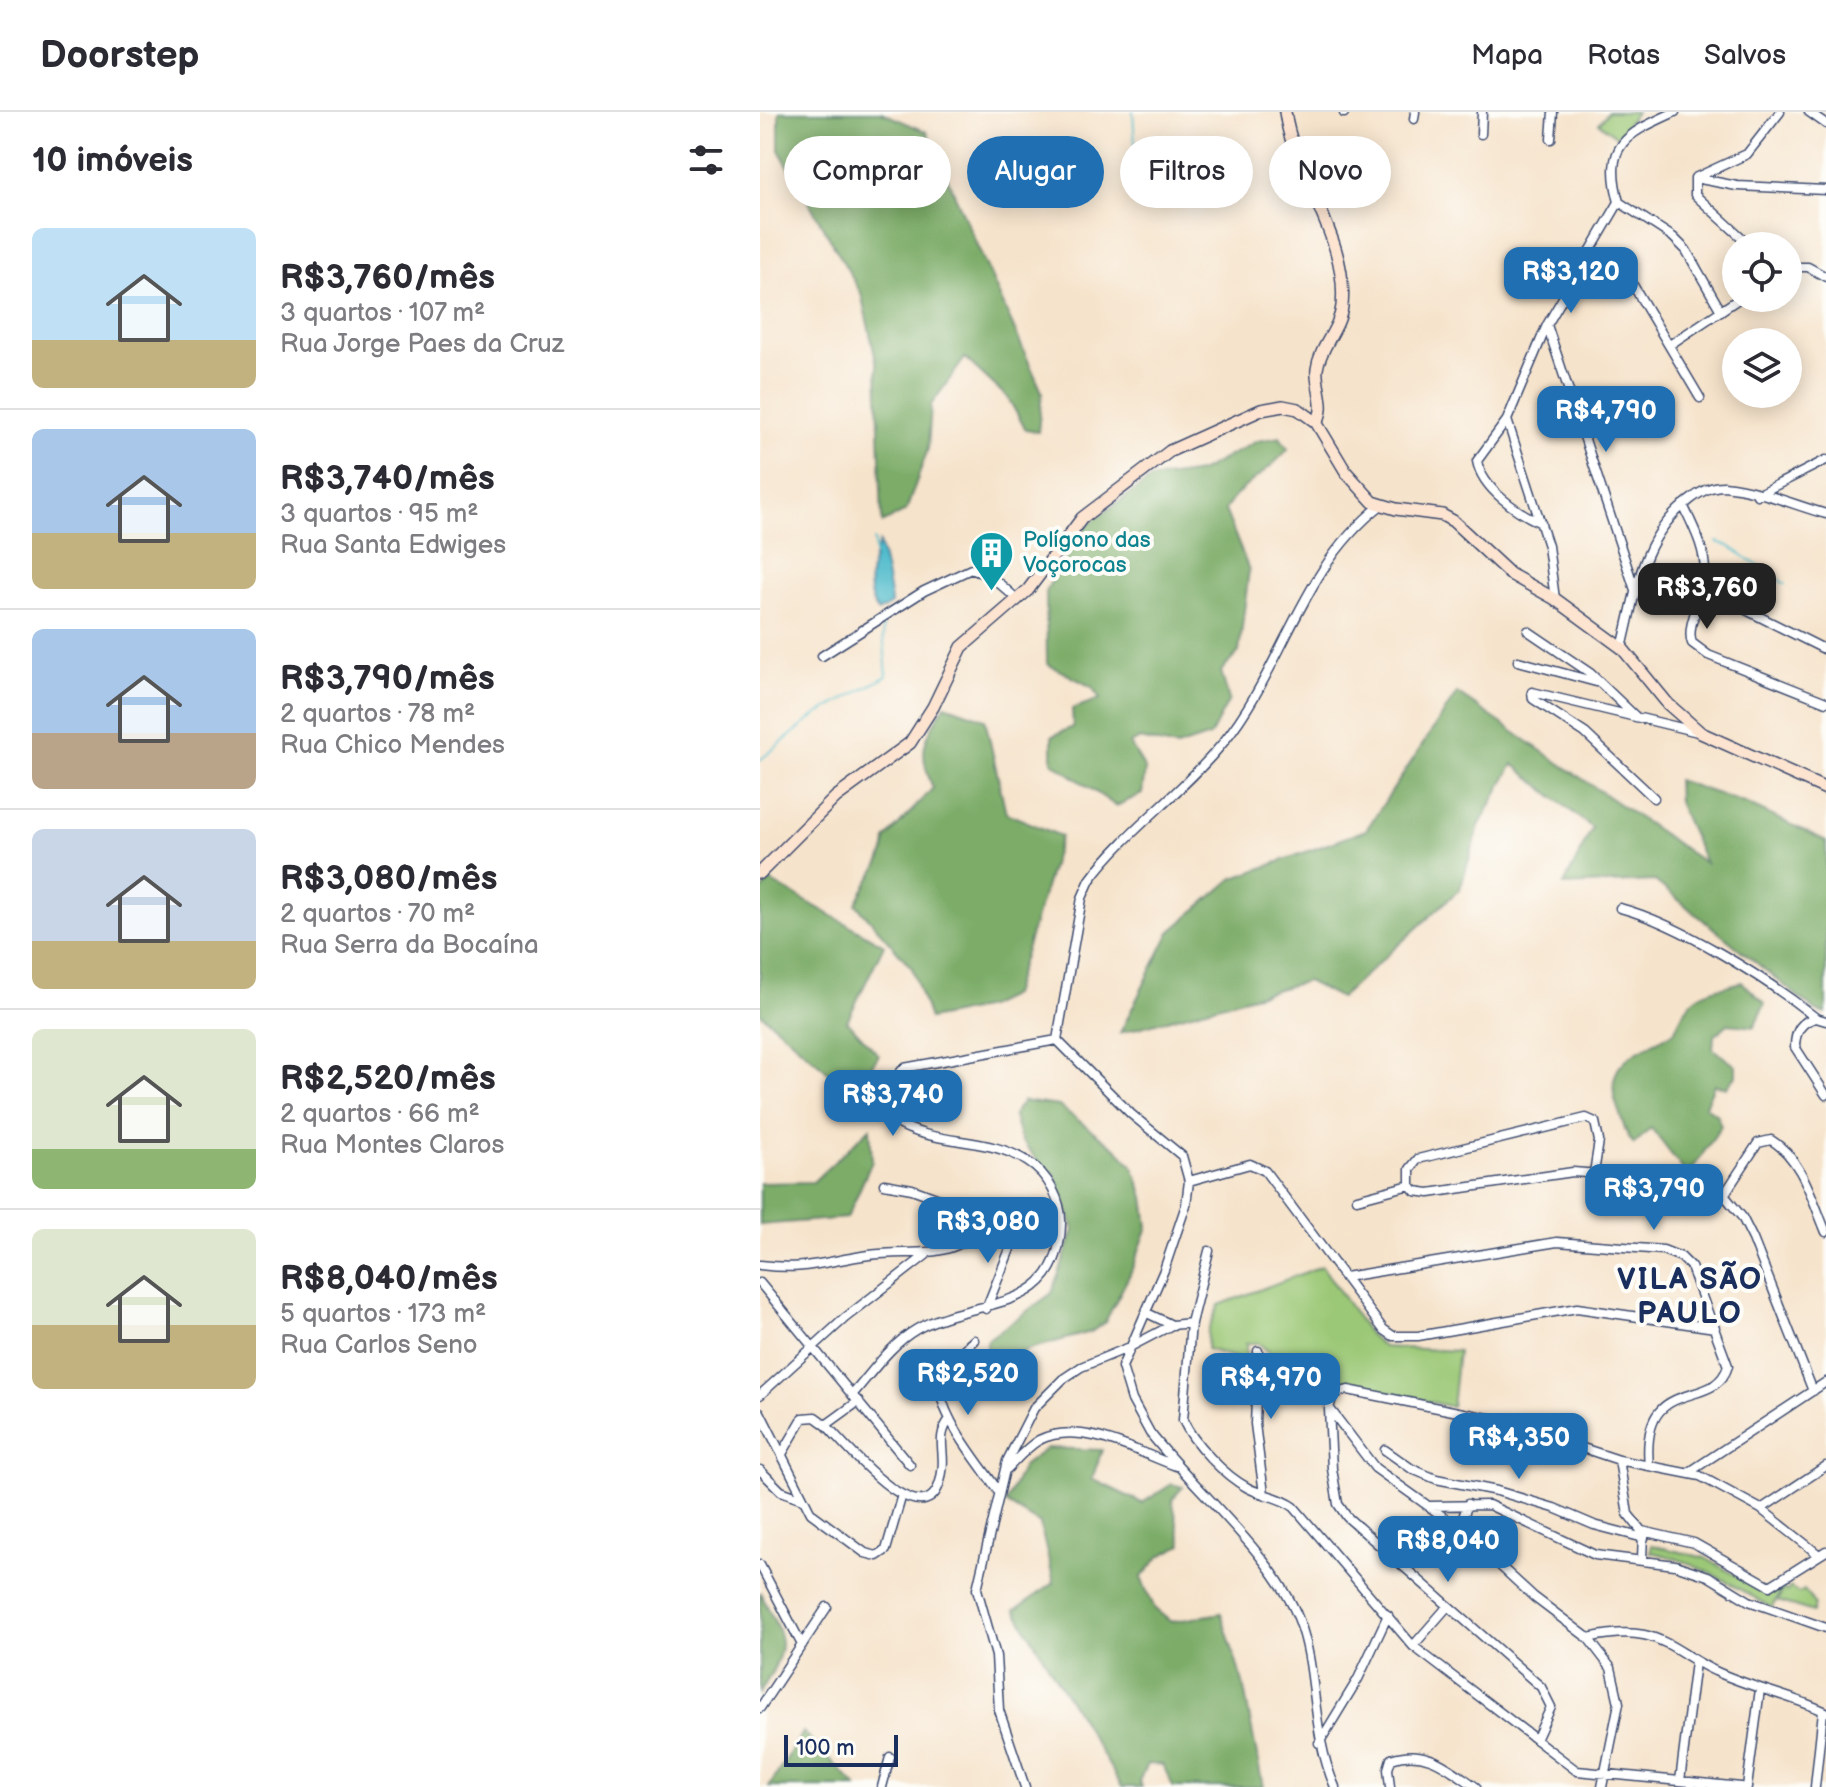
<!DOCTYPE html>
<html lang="pt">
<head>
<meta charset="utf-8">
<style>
  :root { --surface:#fff; --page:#f2f2f3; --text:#2b2b33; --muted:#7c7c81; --line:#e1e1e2; --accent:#1f6fb2 }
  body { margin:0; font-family:"Balsamiq Sans",sans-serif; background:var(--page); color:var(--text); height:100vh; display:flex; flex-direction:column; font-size:30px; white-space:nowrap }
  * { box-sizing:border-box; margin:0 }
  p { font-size:26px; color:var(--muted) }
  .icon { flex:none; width:44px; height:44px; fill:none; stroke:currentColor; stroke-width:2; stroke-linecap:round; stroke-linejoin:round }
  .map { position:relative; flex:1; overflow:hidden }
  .side { display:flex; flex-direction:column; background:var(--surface); width:760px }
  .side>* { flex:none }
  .banner { position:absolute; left:24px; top:24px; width:760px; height:72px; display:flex; gap:16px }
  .buttons { position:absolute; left:962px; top:120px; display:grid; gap:16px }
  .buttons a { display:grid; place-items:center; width:80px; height:80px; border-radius:50%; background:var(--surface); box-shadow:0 4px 20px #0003; font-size:40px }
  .scale { position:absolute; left:24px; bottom:20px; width:114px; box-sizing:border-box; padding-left:8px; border:4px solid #1b2f5e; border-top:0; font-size:22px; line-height:28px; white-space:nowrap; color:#1b2f5e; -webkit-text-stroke:6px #fdfcf7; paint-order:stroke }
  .price { position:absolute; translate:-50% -68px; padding:0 18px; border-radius:16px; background:var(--accent); color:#fff; font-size:26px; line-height:52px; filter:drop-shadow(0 2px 4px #0008) }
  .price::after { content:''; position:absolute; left:50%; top:48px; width:24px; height:18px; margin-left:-12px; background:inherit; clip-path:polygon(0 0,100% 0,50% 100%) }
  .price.active { background:#222; color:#fff }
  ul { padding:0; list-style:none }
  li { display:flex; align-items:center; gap:24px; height:200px; padding:0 32px }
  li+li { border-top:2px solid var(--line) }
  li span { display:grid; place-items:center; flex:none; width:224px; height:160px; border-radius:12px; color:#555 }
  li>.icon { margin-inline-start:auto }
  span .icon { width:96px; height:96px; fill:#fffc; stroke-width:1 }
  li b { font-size:34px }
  h2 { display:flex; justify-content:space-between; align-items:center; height:96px; padding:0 32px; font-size:34px }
  .pill { padding:0 28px; border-radius:36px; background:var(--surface); box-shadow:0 4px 20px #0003; font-size:28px; line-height:72px }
  .pill.active { background:var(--accent); color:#fff }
  header { display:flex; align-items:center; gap:48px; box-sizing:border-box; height:112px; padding:0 40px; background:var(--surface); border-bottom:2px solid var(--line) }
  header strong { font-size:38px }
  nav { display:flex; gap:44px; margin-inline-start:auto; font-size:28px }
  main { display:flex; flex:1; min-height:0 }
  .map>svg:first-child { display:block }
</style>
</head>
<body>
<header>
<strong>Doorstep</strong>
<nav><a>Mapa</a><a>Rotas</a><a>Salvos</a></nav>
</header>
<main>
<section class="side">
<h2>10 imóveis<svg class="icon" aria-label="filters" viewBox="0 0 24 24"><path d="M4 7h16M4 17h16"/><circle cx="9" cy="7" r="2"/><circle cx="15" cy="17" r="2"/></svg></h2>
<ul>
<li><span style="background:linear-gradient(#bfe0f5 70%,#c2b280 0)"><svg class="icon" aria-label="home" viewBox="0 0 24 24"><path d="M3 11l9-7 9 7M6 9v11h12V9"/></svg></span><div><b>R$3,760/mês</b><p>3 quartos · 107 m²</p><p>Rua Jorge Paes da Cruz</p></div></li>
<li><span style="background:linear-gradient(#a9c7e8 65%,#c2b280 0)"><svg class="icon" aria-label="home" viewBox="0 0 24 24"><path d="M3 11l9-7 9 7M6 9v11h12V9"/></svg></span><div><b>R$3,740/mês</b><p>3 quartos · 95 m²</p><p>Rua Santa Edwiges</p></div></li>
<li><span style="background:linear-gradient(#a9c7e8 65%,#b9a48a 0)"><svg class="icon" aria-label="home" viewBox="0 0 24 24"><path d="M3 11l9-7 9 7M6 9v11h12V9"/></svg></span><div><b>R$3,790/mês</b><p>2 quartos · 78 m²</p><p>Rua Chico Mendes</p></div></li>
<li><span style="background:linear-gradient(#c9d6e8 70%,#c2b280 0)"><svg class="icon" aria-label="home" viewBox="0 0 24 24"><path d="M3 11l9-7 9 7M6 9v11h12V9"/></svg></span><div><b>R$3,080/mês</b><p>2 quartos · 70 m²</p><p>Rua Serra da Bocaína</p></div></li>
<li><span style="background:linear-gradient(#dfe7d0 75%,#8fb573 0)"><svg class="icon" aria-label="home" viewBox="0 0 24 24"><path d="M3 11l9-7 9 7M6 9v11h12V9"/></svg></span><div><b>R$2,520/mês</b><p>2 quartos · 66 m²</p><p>Rua Montes Claros</p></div></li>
<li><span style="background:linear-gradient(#dfe7d0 60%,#c2b280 0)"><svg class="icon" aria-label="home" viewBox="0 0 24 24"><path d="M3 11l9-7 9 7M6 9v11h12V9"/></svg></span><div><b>R$8,040/mês</b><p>5 quartos · 173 m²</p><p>Rua Carlos Seno</p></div></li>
</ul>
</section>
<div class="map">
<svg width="1066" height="1675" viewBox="0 0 1066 1675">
  <rect width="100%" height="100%" fill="#fdfcf7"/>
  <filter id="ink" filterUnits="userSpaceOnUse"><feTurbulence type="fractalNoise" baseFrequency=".0125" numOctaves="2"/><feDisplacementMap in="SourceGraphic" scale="16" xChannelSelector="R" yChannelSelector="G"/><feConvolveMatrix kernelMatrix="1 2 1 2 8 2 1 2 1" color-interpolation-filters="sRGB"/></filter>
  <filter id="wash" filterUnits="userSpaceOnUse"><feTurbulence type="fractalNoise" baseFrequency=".006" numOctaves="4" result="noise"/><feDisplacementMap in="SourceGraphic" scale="32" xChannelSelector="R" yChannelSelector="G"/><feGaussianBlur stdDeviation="1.8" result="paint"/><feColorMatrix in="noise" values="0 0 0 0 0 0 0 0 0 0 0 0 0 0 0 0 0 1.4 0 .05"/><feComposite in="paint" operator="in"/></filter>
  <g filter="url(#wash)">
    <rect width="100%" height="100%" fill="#f6e3cb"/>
    <path fill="#9bc876" stroke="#5b7c6a" stroke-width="2" d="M848,0h28l-19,25 -18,-14z
      M562,1154l47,68 14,13 75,4 -6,56 -95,-23 -17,-1 -19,10 -63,-50h-12v18l-39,-12 1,-19 11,-25z
      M892,1433l53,13 60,34 16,-2 -9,18c-40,-23 -77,-48 -122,-56z
      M1030,1475l9,6 5,-3 11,15 -2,7 -35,-11 5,-13 4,4z"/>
    <path fill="#7cac67" stroke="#4c6e62" stroke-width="2" d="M19,0h102l46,20 115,260 -4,40 -12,-2 -18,-32 -43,-40 -34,47 -3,44 -22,62 -24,12 -5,-158 -16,-72 -82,-143z
      M520,325l8,12c-19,24 -48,35 -63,61l24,60 -10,82 -18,19 8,29 -19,36 -33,11 -37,-8 -10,5 15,25 -3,25 -26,12 -64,-44v-26l21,-9 -1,-18 28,-10 -8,-12 -45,-23 -1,-74 43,-67 62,-44 49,-7 57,-31z
      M697,581l248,170 -27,-61 -1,-22 70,24 79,37v173l-10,-3 -161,-130 -91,4 28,-57 -79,-64 -34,62 -19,63 -120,109 -33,-17 -187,52 50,-101 62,-53 134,-49z
      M185,593l40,14 21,94 55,23 -49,159 -25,12 -58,12 -17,-51 -56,-64c9,-21 30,-42 30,-65l47,-51c-17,-39 -8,-49 12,-83z
      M10,769l114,64 -37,76 32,34 -26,38 -93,-80v-120z
      M982,870l23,21 -11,24 -26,-3 -14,12 -1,13 23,17v10l-9,11 -13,-2 -9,21 12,9 4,11 -33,50 -37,-48 -17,16c-9,-10 -11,-22 -16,-35 -19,-50 24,-58 56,-77 19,-42 25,-39 68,-50z
      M263,989l36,5 58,43 16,17 11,31 4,30 -18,47 -25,48 -14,10 -62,17 -28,17 -14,-8v-18l65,-47 22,-63 -19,-55 -11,-6 -23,-29 -8,-25z
      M110,1016l2,33 -25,57 -87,7v-42l53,-1z
      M287,1336l55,2 -10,29 50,24 30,-19 11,3 -11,12 10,46 -22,11 -19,22 14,31 16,13 50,-9 22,70 20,104h-90l-10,-22 -16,-1 -8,17 3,6h-20l-107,-177 39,-27 -14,-59 -34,-21 17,-37z
      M0,1480c26,52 30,50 0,101z
      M43,1620l54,55h-88z"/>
    <path fill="#51bccc" stroke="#367695" stroke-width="2" d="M119,431c3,9 12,53 12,61l-13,8c-15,-19 -7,-49 1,-69z"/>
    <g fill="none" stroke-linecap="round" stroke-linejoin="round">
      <path stroke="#51bccc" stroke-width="2" d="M373,0l4,67
        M114,428l1,15
        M957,430l12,4 56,38
        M0,648l56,-45 71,-39 -5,-55"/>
    </g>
  </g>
  <g filter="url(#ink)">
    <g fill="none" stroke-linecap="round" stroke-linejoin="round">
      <defs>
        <path id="street" d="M1049,0l17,12
          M584,1v-1
          M654,7l1,-7
          M721,22l1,-22
          M791,27l2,-27
          M935,66l42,8 89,4
          M859,90l54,35 13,13 35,61
          M991,134l-56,-51v-17l52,-24 33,-42
          M1028,155h20l18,10
          M817,158l56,15 67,113
          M787,213l89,268
          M911,232l69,-46
          M747,308l41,126 7,53
          M997,383l69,-35
          M923,393c11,23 23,45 22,71 -1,21 -20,49 -13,67l16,12 118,47
          M781,411c-24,-11 -59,-34 -64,-62l30,-41 40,-95 72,-123c-16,-59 8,-68 56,-90
          M986,498l80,40
          M768,519l62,42 46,44
          M862,536c14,-56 19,-112 68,-148 10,-8 20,-14 34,-14 33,3 70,19 102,28
          M62,544l102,-65 47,-22 21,8 26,23
          M758,549l82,22
          M894,686l-69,-65 -52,-34 -1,-7 166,40
          M860,796c60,16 147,71 196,110
          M1066,909l-10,-3c-15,3 -21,14 -21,29l31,48
          M297,928l74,74 51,42 7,25 -3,24 -22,65 -42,97 10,33 18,33c44,56 124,122 149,187 20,52 11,110 36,167
          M297,928l25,-142 8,-18c35,-48 93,-88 132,-136 63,-77 77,-174 158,-238
          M429,1069l61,-17 15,7 118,158 10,7h25l159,-28 138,20
          M124,1072l28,5 100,37v18l-26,65
          M650,1073v-16l8,-10 168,-41 9,4 4,19 -5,32
          M964,1083l34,-52 13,-3c31,18 42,62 55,92
          M597,1087l53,-14 5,6 14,2 144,-21 76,6 45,7 30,10 18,22 11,22 60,152
          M449,1139l-18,72 -8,97c10,23 42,56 65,68 15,8 31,8 46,19l119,139 164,125 164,16
          M0,1153c48,6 65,-4 109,-10 52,-6 85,8 124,-38
          M585,1165l212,-35 106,8 18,7 10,10 37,99c-14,47 -88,5 -79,100
          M0,1171l150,182
          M387,1201l25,12
          M214,1228c-10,10 -24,19 -31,32 -17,31 39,94 56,120
          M498,1239l-3,73 9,70
          M93,1282c20,-23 38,-50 64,-65 57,-33 142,-11 144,-105 1,-23 -13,-50 -33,-62 -40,-27 -93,-15 -134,-41 -9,-16 -2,-41 10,-53l153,-28
          M0,1283l85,-77 81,-63
          M570,1297l45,59 84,60 75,69 54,41 23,30 8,35 -17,84
          M0,1300l51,101 54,40 12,3 9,-6 15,-52
          M66,1313c19,19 105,125 116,47 4,-20 -7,-35 8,-53
          M625,1338l27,19 24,10 61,12 57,17 40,17 50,13
          M22,1342l21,-36 12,-1 11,8 33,-24
          M859,1348l9,54 15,19 -1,26
          M247,1357c10,-10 20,-22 32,-29 42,-21 98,12 137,26
          M0,1358l21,21 22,8
          M928,1361l138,-91
          M671,1394l58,-1 106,50 80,10 33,11 41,25 77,27
          M1001,1397l65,-43
          M699,1416l9,-24
          M882,1419l52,12 76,43 56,-35
          M0,1453l42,80
          M828,1526c18,-4 37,-7 56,-3 27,6 46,25 71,36 36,17 75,24 111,41
          M653,1534l35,-40
          M0,1596l67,-101
          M776,1628l15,-33 -10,-20 -194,-170 -9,-13 -6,-35 -3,-60 4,-15 15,-4 150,30 121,40 81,16 61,33 58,46
          M559,1631l39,-64 30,-64
          M920,1669l15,-119
          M122,1675l8,-30
          M265,1675l-26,-77 -3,-54 -19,-67 30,-128 27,-53 29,-29 18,-12 49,-20 42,-22 19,-2
          M630,1675l-2,-18 3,-10c35,-12 57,9 85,28
          M987,1675l13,-98
          M1055,1675l8,-76"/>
        <path id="secondary" d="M525,0c9,66 64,125 57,194 -2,23 -22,40 -25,63 -2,17 11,40 -1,53
          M0,761l76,-76 74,-54 23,-36 29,-60 66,-57 54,-72 88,-67 91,-41 22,-4 15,3 18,13 30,50 27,30 23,7 46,6 11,6 57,53 45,25 67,49 46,56 33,29 125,56"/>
      </defs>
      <use href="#street" stroke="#3c4a6e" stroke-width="11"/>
      <use href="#secondary" stroke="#3c4a6e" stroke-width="14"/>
      <use href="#street" stroke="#fff" stroke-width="8"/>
      <use href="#secondary" stroke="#fde4d1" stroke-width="11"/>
    </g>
  </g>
  <defs>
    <symbol id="building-pin" viewBox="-11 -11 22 30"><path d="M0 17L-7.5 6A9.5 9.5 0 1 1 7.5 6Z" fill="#0f9aa8" stroke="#fdfcf7"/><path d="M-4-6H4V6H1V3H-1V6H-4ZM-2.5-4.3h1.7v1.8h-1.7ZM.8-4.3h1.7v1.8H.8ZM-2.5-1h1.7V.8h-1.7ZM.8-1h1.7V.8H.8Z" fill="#fff"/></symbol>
  </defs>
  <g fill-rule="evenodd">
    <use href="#building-pin" x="206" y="416" width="51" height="69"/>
  </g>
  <g text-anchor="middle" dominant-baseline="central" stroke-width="8" stroke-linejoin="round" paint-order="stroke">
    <g font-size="22" fill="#0d838f" stroke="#fdfcf7" text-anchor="start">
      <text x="263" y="428">Polígono das<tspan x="263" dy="25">Voçorocas</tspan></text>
    </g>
    <g font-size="30" font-weight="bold" letter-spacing="2" fill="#1b2f5e" stroke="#fdfcf7">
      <text x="930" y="1168">VILA SÃO<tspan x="930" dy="34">PAULO</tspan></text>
    </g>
  </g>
</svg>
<div class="buttons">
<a><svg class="icon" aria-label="locate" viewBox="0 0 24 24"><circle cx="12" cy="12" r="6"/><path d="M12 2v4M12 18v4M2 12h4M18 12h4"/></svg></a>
<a><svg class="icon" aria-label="layers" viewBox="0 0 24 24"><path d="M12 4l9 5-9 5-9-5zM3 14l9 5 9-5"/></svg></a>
</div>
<div class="scale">100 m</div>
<b class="price" style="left:811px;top:203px">R$3,120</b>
<b class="price" style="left:846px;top:342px">R$4,790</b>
<b class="price active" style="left:947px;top:519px">R$3,760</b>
<b class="price" style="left:133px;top:1026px">R$3,740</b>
<b class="price" style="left:894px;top:1120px">R$3,790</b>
<b class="price" style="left:228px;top:1153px">R$3,080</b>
<b class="price" style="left:208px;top:1305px">R$2,520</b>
<b class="price" style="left:511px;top:1309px">R$4,970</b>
<b class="price" style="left:759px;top:1369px">R$4,350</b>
<b class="price" style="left:688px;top:1472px">R$8,040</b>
<div class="banner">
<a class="pill">Comprar</a>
<a class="pill active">Alugar</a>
<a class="pill">Filtros</a>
<a class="pill">Novo</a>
</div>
</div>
</main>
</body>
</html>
